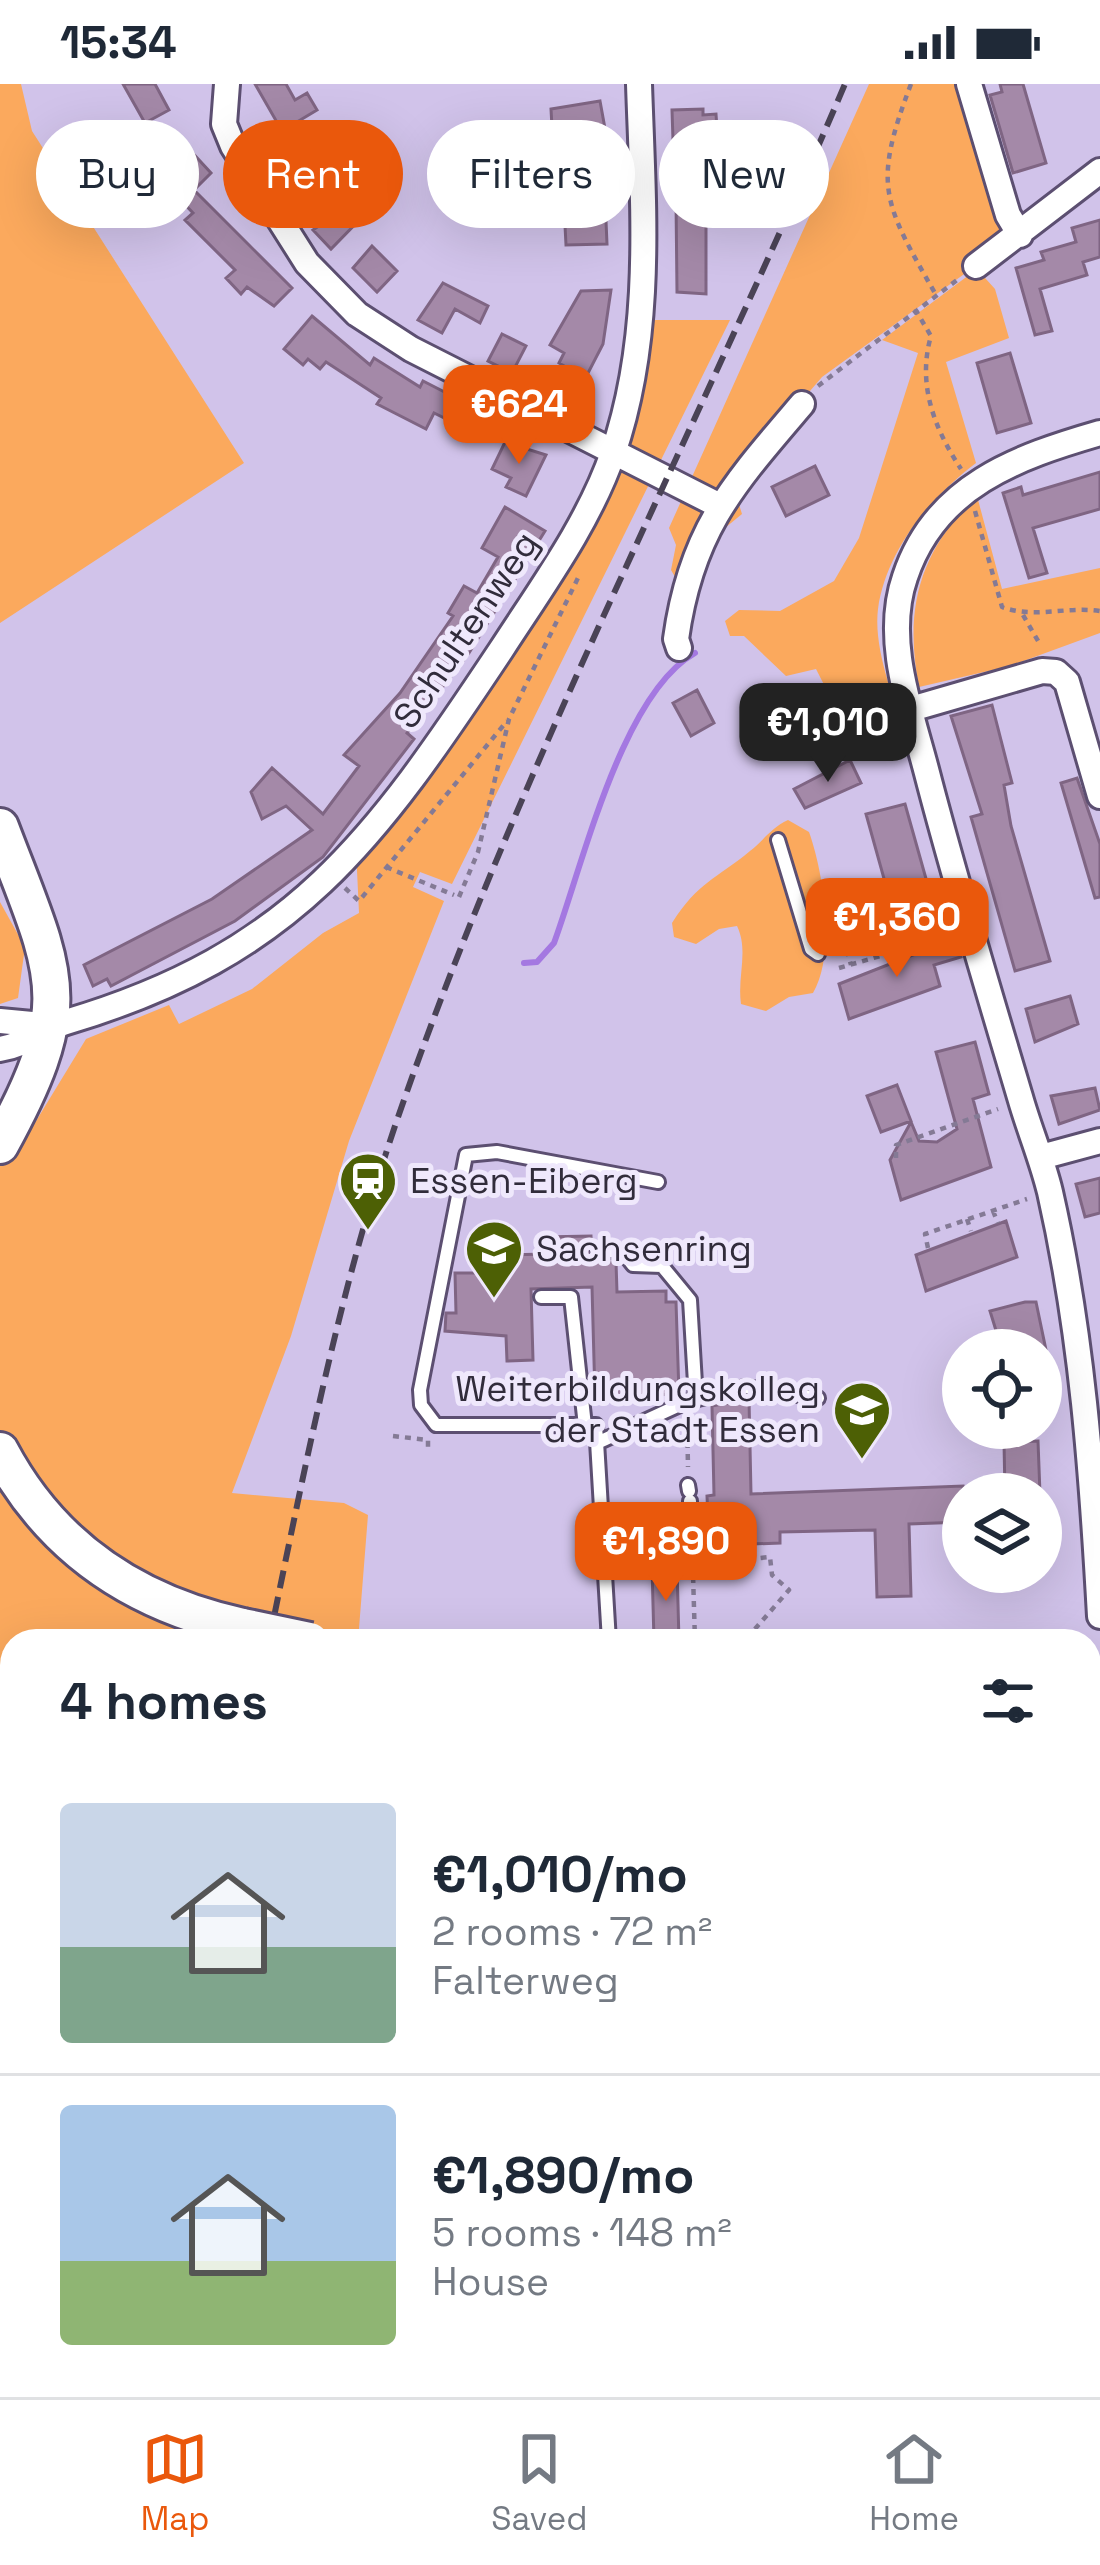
<!DOCTYPE html>
<html lang="en">
<head>
<meta charset="utf-8">
<style>
  :root { --surface:#fff; --page:#f2f2f3; --text:#1f2937; --muted:#747a83; --line:#e0e1e3; --accent:#ea580c }
  body { margin:0; font-family:"Space Grotesk",sans-serif; background:var(--page); color:var(--text); height:100vh; display:flex; flex-direction:column; font-size:45px; white-space:nowrap }
  * { box-sizing:border-box; margin:0 }
  p { font-size:39px; color:var(--muted) }
  .icon { flex:none; width:66px; height:66px; fill:none; stroke:currentColor; stroke-width:2; stroke-linecap:round; stroke-linejoin:round }
  .map { position:relative; flex:1; overflow:hidden }
  .sheet { position:absolute; left:0px; top:1545px; width:1101px; height:768px; display:flex; flex-direction:column; background:var(--surface); border-radius:36px 36px 0 0; box-shadow:0 12px 48px #0002 }
  .sheet>* { flex:none }
  .guide { position:absolute; left:36px; top:36px; width:1029px; height:108px; display:flex; gap:24px }
  .buttons { position:absolute; left:942px; top:1245px; display:grid; gap:24px }
  .buttons a { display:grid; place-items:center; width:120px; height:120px; border-radius:50%; background:var(--surface); box-shadow:0 12px 48px #0002; font-size:60px }
  .price { position:absolute; translate:-50% -102px; padding:0 27px; border-radius:24px; background:var(--accent); color:#fff; font-size:39px; line-height:78px; filter:drop-shadow(0 3px 6px #0008) }
  .price::after { content:''; position:absolute; left:50%; top:72px; width:36px; height:27px; margin-left:-18px; background:inherit; clip-path:polygon(0 0,100% 0,50% 100%) }
  .price.on { background:#222; color:#fff }
  ul { padding:0; list-style:none }
  li { display:flex; align-items:center; gap:36px; height:300px; padding:0 60px }
  li+li { border-top:3px solid var(--line) }
  li span { display:grid; place-items:center; flex:none; width:336px; height:240px; border-radius:12px; color:#555 }
  li>.icon { margin-inline-start:auto }
  span .icon { width:144px; height:144px; fill:#fffc; stroke-width:1 }
  li b { font-size:51px }
  h2 { display:flex; justify-content:space-between; align-items:center; height:144px; padding:0 60px; font-size:51px }
  .chip { padding:0 42px; border-radius:54px; background:var(--surface); box-shadow:0 12px 48px #0002; font-size:42px; line-height:108px }
  .chip.on { background:var(--accent); color:#fff }
  .status { display:flex; justify-content:space-between; align-items:center; height:84px; padding:0 60px; background:var(--surface); direction:ltr }
  .status svg { height:33px; fill:currentColor }
  .dock { display:flex; justify-content:space-around; align-items:center; height:168px; border-top:3px solid var(--line); background:var(--surface); font-size:33px; color:var(--muted) }
  .dock a { display:grid; justify-items:center; gap:6px }
  .dock .on { color:var(--accent) }
  .map>svg:first-child { display:block }
</style>
</head>
<body>
<div class="status"><b>15:34</b><svg viewBox="0 0 49 12"><path d="M0 12V9h3v3zM5 12V6h3v6zM10 12V3h3v9zM15 12V0h3v12zM26 1h20v11H26zM47 4h2v5h-2z"/></svg></div>
<div class="map">
<svg width="1100" height="2313" viewBox="0 0 1100 2313">
  <rect width="100%" height="100%" fill="#d1c3ea"/>
  <path fill="#fba95d" d="M0,0h21l11,47 212,332 -244,160z
    M869,0h89l49,159 -185,134 -90,105 10,32 -22,18 -22,50h-20l-7,-12 5,-25 -7,-17z
    M977,185l18,20 14,49 -63,24 30,101c-45,34 -90,87 -98,146 -5,41 17,90 27,130l-29,-16 -29,7 -31,-61 -30,7 -42,-40h-14l-5,-15 14,-11 41,1 54,-30 25,-43 59,-185 -36,-13z
    M640,236h90l-278,564 -32,-12 -7,15 31,14 -95,240 -58,195 -59,157 112,10 24,12 -10,126h-346v744h198l-3,12h-207v-1284l33,13 53,-87 83,-34 10,19 73,-35 71,-56 36,-20 -3,-64 247,-371z
    M977,412l25,93 98,-21v65l-90,33 -91,21c-15,-77 0,-136 58,-191z
    M788,736l21,12c15,42 27,122 4,161l-24,4 -23,14 -25,-7c-4,-28 8,-53 -4,-78l-18,3 -23,15 -22,-7 -2,-14c27,-42 43,-43 78,-72 14,-11 21,-23 38,-31z
    M0,818l25,45 -7,51 -18,6z"/>
  <g fill="none" stroke-linecap="round" stroke-linejoin="round">
    <path stroke="#a478e1" stroke-width="6" d="M524,879l13,-1 17,-19c29,-79 68,-249 141,-290"/>
  </g>
  <path fill="#a489a8" stroke="#7f6583" stroke-width="3" d="M123,0h32l14,26 -24,13z
    M255,0h31l9,16 12,-7 10,17 -35,21z
    M1000,0h23l23,79 -33,10 -23,-78 12,-3z
    M600,17l8,44 -55,1 -2,-37z
    M703,25v6l13,-1 2,30 -9,14 10,11 -2,53 -11,-13v85l-29,-2 -1,-92 22,-1 -24,-29 -2,-60z
    M177,52l34,37 -17,17 98,98 -18,18 -27,-19 -6,7 -15,-16 9,-8 -50,-50 8,-7 -19,-20 9,-10 -27,-27z
    M305,64l27,46 17,-12 20,28 -38,39 -18,-19 7,-5 -38,-64z
    M605,114l2,46 -41,1 -2,-39z
    M1100,136v37l-17,5 4,13 -47,14 12,42 -17,4 -19,-67 28,-8 -3,-8 35,-10 -4,-14z
    M372,162l25,25 -20,21 -24,-24z
    M443,199l45,23 -8,17 -25,-14 -13,24 -24,-13z
    M611,206l-8,54 -31,60 -20,-10 14,-27 -7,-4 5,-10 -14,-8 31,-54z
    M312,232l58,49 4,-7 46,29 3,-6 74,38 -10,20 -53,-26 -8,16 -49,-25 4,-6 -55,-36 -6,7 -12,-10 -5,6 -19,-16z
    M502,250l24,12 -14,27 -24,-12z
    M1010,269l21,70 -34,10 -20,-70z
    M505,358l41,13 -20,41 -20,-9 5,-9 -19,-9z
    M815,382l14,29 -43,21 -14,-29z
    M1100,388v37l-67,19 14,45 -18,5 -26,-85 18,-6 2,8z
    M505,423l40,24 -76,122 -62,80 7,6 -91,118 -88,64 -124,65 -4,-7 -14,7 -9,-21 128,-66 100,-69 -26,-24 -24,13 -11,-27 21,-24 51,46 36,-48 -15,-11 56,-62 53,-77 -5,-3 16,-27 13,7 21,-36 -16,-9z
    M697,606l17,33 -23,13 -18,-33z
    M992,621l20,78 -8,2 7,41 39,135 -35,10 -44,-154 11,-3 -31,-98z
    M850,676l11,23 -56,25 -11,-19z
    M1077,694l23,66v53l-5,1 -34,-115z
    M905,720l27,96 -39,11 -27,-97z
    M956,854l5,19 -27,8 6,21 -91,33 -10,-35z
    M1070,912l8,28 -43,18 -9,-33z
    M975,958l14,52 -16,5 18,68 -90,33 -11,-40 21,-38 8,19 18,1 20,-13 -21,-77z
    M897,1001l14,36 -30,11 -14,-36z
    M1095,1004l5,22 -41,14 -8,-28z
    M1100,1094v35l-15,4 -9,-33z
    M1006,1137l11,36 -91,34 -10,-36z
    M591,1152l1,25 24,1 1,30 49,-1v11h10l3,92 -84,3 -3,-110 -61,2 2,71 -26,1 -1,-25 -61,-5 1,-18h10l-1,-40h25l-1,-9h26l-1,-9 39,-1v-17z
    M1025,1218h11l10,48h-44l-12,-39z
    M749,1315l2,95 212,-8v36l-54,2 2,72 -34,1 -2,-67 -95,2v11l-28,1 1,5 -42,1 -13,-6 3,-26h7l-1,-22 7,-1 -2,-89z
    M1038,1357l2,53h-35l-1,-52z
    M652,1483h25l2,74h-25z"/>
  <g fill="none" stroke-linecap="round" stroke-linejoin="round">
    <defs>
      <path id="lane" d="M778,756l33,109 7,5
        M598,1167h24l11,14 29,1 28,34 6,100
        M541,1213h30l14,129
        M597,1359l89,-41 59,-15 73,11
        M688,1401l1,6
        M690,1417v5
        M690,1432l1,7
        M609,1557l-13,-216h-160l-15,-20 -1,-15 46,-235 31,-3 161,30"/>
      <path id="street" d="M227,0l-3,40 9,22 74,117 50,51 54,35 307,156
        M969,0l39,131 12,20
        M976,182l124,-95
        M1100,349c-83,24 -165,53 -195,144 -22,63 6,134 22,196 28,108 61,216 93,324 9,32 22,62 30,95 32,141 42,280 50,424
        M679,564l-3,-9c15,-109 57,-154 126,-235
        M911,625l131,-38 14,1 11,10 33,114
        M0,937l53,5
        M0,965c26,-4 42,-20 66,-27 229,-68 308,-181 435,-372 40,-62 88,-127 112,-197 41,-119 30,-246 26,-369
        M1041,1073l59,-16"/>
      <path id="secondary" d="M0,743c56,148 80,172 0,318
        M0,1367c52,98 136,153 243,176
        M1089,1611h11"/>
    </defs>
    <use href="#lane" stroke="#5c4f71" stroke-width="18"/>
    <use href="#street" stroke="#5c4f71" stroke-width="30"/>
    <use href="#secondary" stroke="#5c4f71" stroke-width="42"/>
    <path stroke="#847a95" stroke-width="4.5" stroke-dasharray="6 6" stroke-linecap="butt" d="M911,0c-39,102 -28,118 25,211
      M915,225l16,27c-14,48 3,92 30,133
      M818,302l143,-109
      M975,427l27,96c32,12 64,-1 98,4
      M1023,531l18,31
      M386,783l68,28
      M345,804l14,13 148,-180
      M459,813l19,-45 31,-133 69,-141
      M847,866l4,15
      M839,884l110,-32
      M896,1074v-13l102,-36
      M993,1127l5,12
      M967,1135l4,12
      M928,1164l-3,-14 102,-35
      M687,1334l1,49
      M393,1352l35,4v12
      M692,1457l3,100
      M617,1479l75,2 78,-8 2,18 17,15 -35,40"/>
    <use href="#lane" stroke="#fff" stroke-width="12"/>
    <use href="#street" stroke="#fff" stroke-width="24"/>
    <use href="#secondary" stroke="#fff" stroke-width="36"/>
    <path stroke="#4a4356" stroke-width="6" stroke-dasharray="18 9" stroke-linecap="butt" d="M269,1557c36,-174 70,-350 127,-518 123,-358 301,-692 449,-1039
      M132,2313l2,-12"/>
    <defs>
      <path id="secondary-bridge" d="M243,1543l67,14"/>
    </defs>
    <use href="#secondary-bridge" stroke="#5c4f71" stroke-width="42" stroke-linecap="butt"/>
    <use href="#secondary-bridge" stroke="#fff" stroke-width="36"/>
  </g>
  <defs>
    <symbol id="station-pin" viewBox="-11 -11 22 30"><path d="M0 17L-7.5 6A9.5 9.5 0 1 1 7.5 6Z" fill="#4d6005" stroke="#efe8fc"/><path d="M-3-6H3Q5-6 5-4V2Q5 4 3 4L4.5 6H3L1.5 4h-3L-3 6H-4.5L-3 4Q-5 4-5 2V-4Q-5-6-3-6ZM-3.5-4v3h7v-3ZM-3.5 1v1.5H-2V1ZM2 1v1.5H3.5V1Z" fill="#fff"/></symbol>
    <symbol id="school-pin" viewBox="-11 -11 22 30"><path d="M0 17L-7.5 6A9.5 9.5 0 1 1 7.5 6Z" fill="#4d6005" stroke="#efe8fc"/><path d="M0-5L7-2L0 1L-7-2ZM-4 1L0 2.5L4 1V4Q0 6-4 4Z" fill="#fff"/></symbol>
  </defs>
  <g fill-rule="evenodd">
    <use href="#station-pin" x="335" y="1064" width="66" height="90"/>
    <use href="#school-pin" x="461" y="1132" width="66" height="90"/>
    <use href="#school-pin" x="829" y="1293" width="66" height="90"/>
  </g>
  <g text-anchor="middle" dominant-baseline="central" stroke-width="10" stroke-linejoin="round" paint-order="stroke">
    <g font-size="36" fill="#312c3b" stroke="#efe8fc">
      <text transform="translate(466 546) rotate(-56)">Schultenweg</text>
    </g>
    <g font-size="36" fill="#312c3b" stroke="#efe8fc" text-anchor="start">
      <text x="410" y="1097">Essen-Eiberg</text>
      <text x="536" y="1165">Sachsenring</text>
      <text x="820" y="1305" text-anchor="end">Weiterbildungskolleg<tspan x="820" dy="41">der Stadt Essen</tspan></text>
    </g>
  </g>
</svg>
<div class="buttons">
<a><svg class="icon" aria-label="locate" viewBox="0 0 24 24"><circle cx="12" cy="12" r="6"/><path d="M12 2v4M12 18v4M2 12h4M18 12h4"/></svg></a>
<a><svg class="icon" aria-label="layers" viewBox="0 0 24 24"><path d="M12 4l9 5-9 5-9-5zM3 14l9 5 9-5"/></svg></a>
</div>
<b class="price" style="left:519px;top:383px">€624</b>
<b class="price on" style="left:828px;top:701px">€1,010</b>
<b class="price" style="left:897px;top:896px">€1,360</b>
<b class="price" style="left:666px;top:1520px">€1,890</b>
<div class="guide">
<a class="chip">Buy</a>
<a class="chip on">Rent</a>
<a class="chip">Filters</a>
<a class="chip">New</a>
</div>
<section class="sheet">
<h2>4 homes<svg class="icon" aria-label="filters" viewBox="0 0 24 24"><path d="M4 7h16M4 17h16"/><circle cx="9" cy="7" r="2"/><circle cx="15" cy="17" r="2"/></svg></h2>
<ul>
<li><span style="background:linear-gradient(#c9d6e8 60%,#7fa58c 0)"><svg class="icon" aria-label="home" viewBox="0 0 24 24"><path d="M3 11l9-7 9 7M6 9v11h12V9"/></svg></span><div><b>€1,010/mo</b><p>2 rooms · 72 m²</p><p>Falterweg</p></div></li>
<li><span style="background:linear-gradient(#a9c7e8 65%,#8fb573 0)"><svg class="icon" aria-label="home" viewBox="0 0 24 24"><path d="M3 11l9-7 9 7M6 9v11h12V9"/></svg></span><div><b>€1,890/mo</b><p>5 rooms · 148 m²</p><p>House</p></div></li>
</ul>
</section>
</div>
<nav class="dock">
<a class="on"><svg class="icon" aria-label="map" viewBox="0 0 24 24"><path d="M3 6l6-2 6 2 6-2v14l-6 2-6-2-6 2zM9 4v14M15 6v14"/></svg>Map</a>
<a><svg class="icon" aria-label="saved" viewBox="0 0 24 24"><path d="M7 4h10v16l-5-4-5 4z"/></svg>Saved</a>
<a><svg class="icon" aria-label="home" viewBox="0 0 24 24"><path d="M3 11l9-7 9 7M6 9v11h12V9"/></svg>Home</a>
</nav>
</body>
</html>
